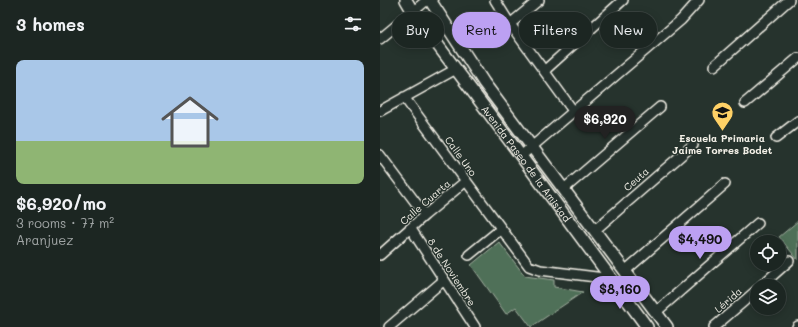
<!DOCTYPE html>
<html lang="en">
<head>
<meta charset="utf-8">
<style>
  :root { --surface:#1c2622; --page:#252e2a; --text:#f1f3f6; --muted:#a0a5a5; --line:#3a4340; --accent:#bca0f2 }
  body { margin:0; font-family:Mali,sans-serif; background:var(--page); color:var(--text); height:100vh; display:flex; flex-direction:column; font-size:15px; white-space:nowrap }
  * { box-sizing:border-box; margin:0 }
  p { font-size:13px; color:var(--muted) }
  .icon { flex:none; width:22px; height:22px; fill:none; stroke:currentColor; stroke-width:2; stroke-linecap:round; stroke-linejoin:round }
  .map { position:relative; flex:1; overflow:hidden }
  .drawer { display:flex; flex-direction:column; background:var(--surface); width:380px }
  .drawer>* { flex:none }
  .hud { position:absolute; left:12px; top:12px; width:346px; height:36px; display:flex; gap:8px }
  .fabs { position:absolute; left:370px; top:235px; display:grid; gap:8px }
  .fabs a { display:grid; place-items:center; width:36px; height:36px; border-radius:50%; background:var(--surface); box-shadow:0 2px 10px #0003,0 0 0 1px var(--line); font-size:20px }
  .price { position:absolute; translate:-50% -34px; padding:0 9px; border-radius:14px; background:var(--accent); color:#111; font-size:13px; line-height:26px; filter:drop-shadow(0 1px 2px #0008) }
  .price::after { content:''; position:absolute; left:50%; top:24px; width:12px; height:9px; margin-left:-6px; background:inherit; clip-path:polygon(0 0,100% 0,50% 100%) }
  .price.current { background:#222; color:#fff }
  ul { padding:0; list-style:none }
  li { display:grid; align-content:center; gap:8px; height:212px; padding:0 16px }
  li+li { border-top:1px solid var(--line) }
  li span { display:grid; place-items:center; height:124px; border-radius:8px; color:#555 }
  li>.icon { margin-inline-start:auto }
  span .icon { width:72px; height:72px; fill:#fffc; stroke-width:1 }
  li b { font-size:17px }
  h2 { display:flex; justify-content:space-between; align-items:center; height:48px; padding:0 16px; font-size:17px }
  .tag { padding:0 14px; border-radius:18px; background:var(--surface); box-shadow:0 2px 10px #0003,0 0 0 1px var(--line); font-size:14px; line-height:36px }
  .tag.current { background:var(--accent); color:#111 }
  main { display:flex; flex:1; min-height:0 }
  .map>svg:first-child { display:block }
</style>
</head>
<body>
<main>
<section class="drawer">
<h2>3 homes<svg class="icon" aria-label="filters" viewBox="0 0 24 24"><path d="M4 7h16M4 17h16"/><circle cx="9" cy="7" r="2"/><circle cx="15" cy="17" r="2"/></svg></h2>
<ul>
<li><span style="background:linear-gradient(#a9c7e8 65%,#8fb573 0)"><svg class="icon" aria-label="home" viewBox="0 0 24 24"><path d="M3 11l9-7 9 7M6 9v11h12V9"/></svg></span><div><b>$6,920/mo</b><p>3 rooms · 77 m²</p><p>Aranjuez</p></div></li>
</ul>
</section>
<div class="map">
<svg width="418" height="327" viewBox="0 0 418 327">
  <rect width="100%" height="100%" fill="#26332d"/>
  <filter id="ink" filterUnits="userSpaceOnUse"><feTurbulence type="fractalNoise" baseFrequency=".025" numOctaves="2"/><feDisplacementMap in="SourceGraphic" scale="8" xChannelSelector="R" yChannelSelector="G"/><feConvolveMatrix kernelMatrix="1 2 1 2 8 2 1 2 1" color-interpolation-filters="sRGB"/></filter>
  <g filter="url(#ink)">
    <path fill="#506f58" stroke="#a2b0a0" d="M418,221v39l-19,-23z
      M119,242l26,34 29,4v7l29,5 -52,35 -15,-20 -10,7 -35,-49z"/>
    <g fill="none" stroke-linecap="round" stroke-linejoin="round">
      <defs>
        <path id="minor" d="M115,0l15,24 64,88
          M130,24l29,-24
          M0,39l47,-39
          M334,66l75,-66
          M164,71l79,-71
          M24,97l125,169 11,4 72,9
          M365,103l53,-45
          M0,111l76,-42
          M396,138l22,-17
          M0,155l45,60
          M141,156l160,-136 18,-20
          M184,189l96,-82
          M31,229l64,98
          M215,230l98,-85
          M0,255l45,-40 41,-34
          M89,255l32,-26
          M245,271l100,-87
          M381,286l28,-25
          M276,312l102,-89
          M9,327l55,-47
          M334,327l43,-37
          M417,327l1,-1"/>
        <g id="tertiary">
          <path id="s1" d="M26,0l7,12 108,144 126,171"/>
          <path d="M50,0l54,83 183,244"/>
        </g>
      </defs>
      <use href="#minor" stroke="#f4f1e8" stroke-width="12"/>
      <use href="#tertiary" stroke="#f4f1e8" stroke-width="14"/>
      <use href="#minor" stroke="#26332d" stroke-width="9"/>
      <use href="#tertiary" stroke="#26332d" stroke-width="11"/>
    </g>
  </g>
  <defs>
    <symbol id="school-pin" viewBox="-11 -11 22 30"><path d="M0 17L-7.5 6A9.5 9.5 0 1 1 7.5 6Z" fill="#ffd166" stroke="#26332d"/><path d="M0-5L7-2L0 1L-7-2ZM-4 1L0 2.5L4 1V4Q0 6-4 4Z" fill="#111"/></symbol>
  </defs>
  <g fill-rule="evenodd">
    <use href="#school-pin" x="330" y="100" width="25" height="34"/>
  </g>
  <g text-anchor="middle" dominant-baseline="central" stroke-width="3" stroke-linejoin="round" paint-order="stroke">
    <g font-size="10" font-weight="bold" fill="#f4f1e8" stroke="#26332d">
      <text x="342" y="138">Escuela Primaria<tspan x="342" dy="12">Jaime Torres Bodet</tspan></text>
    </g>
    <g font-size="10" fill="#f4f1e8" stroke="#26332d">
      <text transform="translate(81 156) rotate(54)">Calle Uno</text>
      <text stroke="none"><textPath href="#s1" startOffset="203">Avenida Paseo de la Amistad</textPath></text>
      <text transform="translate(256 179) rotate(-41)">Ceuta</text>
      <text transform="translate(45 202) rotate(-41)">Calle Cuarta</text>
      <text transform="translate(72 272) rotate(57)">8 de Noviembre</text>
      <text transform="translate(348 300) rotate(-41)">Lérida</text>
    </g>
  </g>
</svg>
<div class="fabs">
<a><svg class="icon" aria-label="locate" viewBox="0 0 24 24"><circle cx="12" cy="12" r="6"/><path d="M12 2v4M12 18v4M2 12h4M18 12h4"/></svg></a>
<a><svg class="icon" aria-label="layers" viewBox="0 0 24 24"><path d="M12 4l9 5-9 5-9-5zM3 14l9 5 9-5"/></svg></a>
</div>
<b class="price current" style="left:225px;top:140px">$6,920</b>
<b class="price" style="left:320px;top:260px">$4,490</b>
<b class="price" style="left:240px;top:310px">$8,160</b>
<div class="hud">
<a class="tag">Buy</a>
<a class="tag current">Rent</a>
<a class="tag">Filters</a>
<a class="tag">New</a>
</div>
</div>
</main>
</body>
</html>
